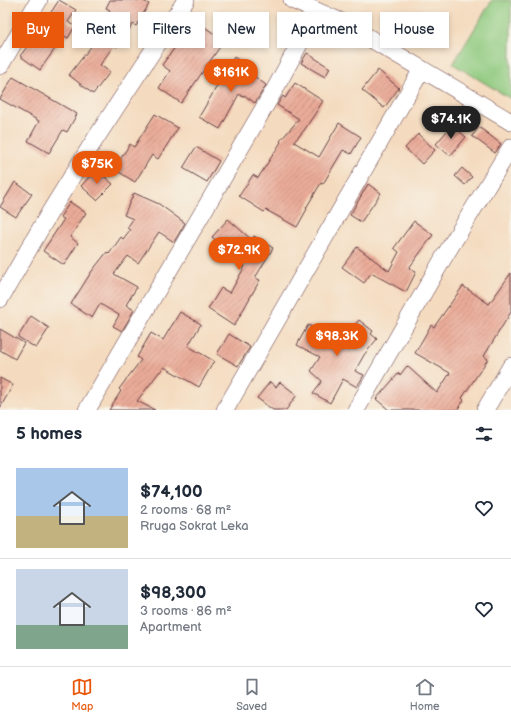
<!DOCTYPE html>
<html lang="en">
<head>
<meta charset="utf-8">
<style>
  :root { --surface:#fff; --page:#f2f2f3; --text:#1f2937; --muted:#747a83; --line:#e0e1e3; --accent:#ea580c }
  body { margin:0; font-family:"Balsamiq Sans",sans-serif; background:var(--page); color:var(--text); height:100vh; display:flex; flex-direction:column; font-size:15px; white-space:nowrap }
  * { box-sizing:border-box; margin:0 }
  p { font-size:13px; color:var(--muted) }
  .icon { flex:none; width:22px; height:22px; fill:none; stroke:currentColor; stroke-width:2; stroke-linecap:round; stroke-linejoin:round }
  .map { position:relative; height:410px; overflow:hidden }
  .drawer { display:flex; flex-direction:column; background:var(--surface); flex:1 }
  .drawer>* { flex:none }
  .hud { position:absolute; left:12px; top:12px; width:487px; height:36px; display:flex; gap:8px }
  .price { position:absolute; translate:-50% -34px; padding:0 9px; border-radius:14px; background:var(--accent); color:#fff; font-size:13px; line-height:26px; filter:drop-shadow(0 1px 2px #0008) }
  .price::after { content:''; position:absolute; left:50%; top:24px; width:12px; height:9px; margin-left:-6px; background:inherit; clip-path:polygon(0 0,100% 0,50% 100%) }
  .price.selected { background:#222; color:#fff }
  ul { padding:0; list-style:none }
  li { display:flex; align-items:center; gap:12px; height:100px; padding:0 16px }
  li+li { border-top:1px solid var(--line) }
  li span { display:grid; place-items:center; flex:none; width:112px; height:80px; border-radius:0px; color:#555 }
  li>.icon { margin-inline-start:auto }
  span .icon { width:48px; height:48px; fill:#fffc; stroke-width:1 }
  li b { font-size:17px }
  h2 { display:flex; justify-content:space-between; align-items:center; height:48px; padding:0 16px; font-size:17px }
  .tag { padding:0 14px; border-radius:0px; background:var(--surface); box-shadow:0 2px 6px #0003; font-size:14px; line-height:36px }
  .tag.selected { background:var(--accent); color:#fff }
  .menu { display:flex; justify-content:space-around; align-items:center; height:56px; border-top:1px solid var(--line); background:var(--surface); font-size:11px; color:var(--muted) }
  .menu a { display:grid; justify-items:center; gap:2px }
  .menu .selected { color:var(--accent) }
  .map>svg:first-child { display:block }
</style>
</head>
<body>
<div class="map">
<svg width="511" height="410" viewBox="0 0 511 410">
  <defs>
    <pattern id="building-hatch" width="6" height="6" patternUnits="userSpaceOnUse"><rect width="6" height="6" fill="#ebac99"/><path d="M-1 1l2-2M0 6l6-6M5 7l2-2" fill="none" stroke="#c08b7d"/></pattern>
  </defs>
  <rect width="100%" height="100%" fill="#f7f3e8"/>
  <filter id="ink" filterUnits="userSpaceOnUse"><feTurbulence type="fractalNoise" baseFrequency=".025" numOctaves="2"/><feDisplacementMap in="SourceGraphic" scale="8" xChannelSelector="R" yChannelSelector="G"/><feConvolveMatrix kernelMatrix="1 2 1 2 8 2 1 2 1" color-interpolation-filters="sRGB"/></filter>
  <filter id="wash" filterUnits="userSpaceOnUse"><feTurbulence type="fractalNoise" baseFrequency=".012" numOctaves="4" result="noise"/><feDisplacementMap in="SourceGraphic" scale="16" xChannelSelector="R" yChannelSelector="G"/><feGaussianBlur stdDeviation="0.9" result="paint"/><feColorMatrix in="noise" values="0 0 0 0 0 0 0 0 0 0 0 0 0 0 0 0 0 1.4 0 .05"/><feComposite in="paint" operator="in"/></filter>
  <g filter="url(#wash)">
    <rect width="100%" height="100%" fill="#f4dbbf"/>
    <path fill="#8dc97e" stroke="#6c7454" d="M492,0h19v99l-58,-35z"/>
    <g id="blocks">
      <path fill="url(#building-hatch)" d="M59,0l17,10 -8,12 7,4 -7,12 -4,-2 -24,34 -20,-14 17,-22z
        M110,0h31l8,4 -13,22 -3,-2 -16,23 -3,-2 -14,20 10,7 -17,22 -24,-19 24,-31 -5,-4 22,-30 -4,-2z
        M195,20l29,21 -43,62 -22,-15 11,-17 -8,-6z
        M307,53l23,15 -5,9 -24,-14z
        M234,57l10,7 -3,3 15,9 -1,1 11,8 -11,18 -11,-8 -1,2 -4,-3 -19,35 -21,-12z
        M378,70l21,18 -15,20 -22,-18z
        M13,77l64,37 -10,18 -4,-2 -14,23 -21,-12 11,-20 -39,-22z
        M295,83l28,18 -18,28 -11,13 25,15 20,-34 22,14 -10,17 -8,-4 -20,34 -2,-1 -15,25 1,1 -10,18 -31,-17 -2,2 -25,-16 14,-21 5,3 23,-36 -1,-1 19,-22 -22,-14 6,-9 2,2z
        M155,114l23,14 -20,31 -6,-4 -17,27 -21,-13 16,-25 4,3z
        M452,125l14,12 -16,19 -14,-12z
        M479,127l22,17 -6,9 -23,-17z
        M418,134l17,16 -13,14 -17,-16z
        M196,147l23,14 -12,21 -24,-14z
        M462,168l10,9 -7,8 -10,-9z
        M96,169l17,15 -16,16 -16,-14z
        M15,182l17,12 -16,23 -16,-10z
        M368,184l13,9 -20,29 -11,-7z
        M134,193l25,11 26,19 -11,19 -15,-10 -21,31 -10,-7 -14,18 23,13 -11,18 8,5 -12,21 -9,-5 6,-11 -19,-11 -8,14 -21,-14 21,-33 15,-19 2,2 12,-17 2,2 7,-9 -3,-2 6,-9 -9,-4z
        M70,202l16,11 -16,24 8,6 -14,22 -21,-14 21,-32 -4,-2z
        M228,219l24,21 2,-4 19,12 -18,30 5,2 -26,46 -26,-17 13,-21 9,5 15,-27 -33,-29z
        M414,221l19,14 -24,33 7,4 -10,20 -35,-19 -7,10 -22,-16 15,-20 32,24 10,-19 -5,-4z
        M511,273v39l-27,44 4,3 -26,39 2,2 -7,10h-68l-13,-11 23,-26 1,2 7,-9 30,27 13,-20 -35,-20 16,-28 3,2 29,-41 26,18z
        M180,312l21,12 -13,22 26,15 -15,26 -35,-20 -3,5 -1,-1 -23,30 18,9h-46l12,-19 -2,-2 22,-29 -4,-3 14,-24 12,7z
        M31,316l18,12 -13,20 -18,-11z
        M359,320l14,11 -2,3 6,5 -13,16 -9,16 9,4 -7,12 -14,-8 -13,24 -17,-10 9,-12 -11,-10 9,-14 -23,-12 11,-20 32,17z
        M0,329l24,14 -9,16 -15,-9z
        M229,334l21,13 -12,19 -21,-12z
        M0,378l13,7 -13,23z
        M270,382l6,5 4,-5 17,13 -11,15h-13l-16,-12z"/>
    </g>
  </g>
  <g filter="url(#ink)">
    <use href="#blocks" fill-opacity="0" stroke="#643b41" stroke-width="1"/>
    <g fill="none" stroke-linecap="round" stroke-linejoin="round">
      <defs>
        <path id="minor" d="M292,0l52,23 167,99
          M0,66l39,-66
          M0,299l50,-87 42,-68 94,-144
          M87,410l188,-321 42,-78
          M225,410l197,-341
          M356,410l88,-153 67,-110
          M485,410l26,-44"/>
      </defs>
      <use href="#minor" stroke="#643b41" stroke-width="18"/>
      <use href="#minor" stroke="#fff" stroke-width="17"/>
    </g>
  </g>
</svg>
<b class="price" style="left:231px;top:93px">$161K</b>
<b class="price selected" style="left:451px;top:140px">$74.1K</b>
<b class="price" style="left:97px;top:185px">$75K</b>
<b class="price" style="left:239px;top:271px">$72.9K</b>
<b class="price" style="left:337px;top:357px">$98.3K</b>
<div class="hud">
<a class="tag selected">Buy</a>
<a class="tag">Rent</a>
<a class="tag">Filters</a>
<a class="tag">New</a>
<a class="tag">Apartment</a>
<a class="tag">House</a>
</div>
</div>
<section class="drawer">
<h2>5 homes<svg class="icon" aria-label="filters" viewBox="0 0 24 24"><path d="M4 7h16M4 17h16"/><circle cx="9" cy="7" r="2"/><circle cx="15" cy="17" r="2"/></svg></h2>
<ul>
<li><span style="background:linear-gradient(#a9c7e8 60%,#c2b280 0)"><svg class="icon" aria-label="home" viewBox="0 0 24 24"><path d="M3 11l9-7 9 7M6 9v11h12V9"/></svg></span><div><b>$74,100</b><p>2 rooms · 68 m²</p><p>Rruga Sokrat Leka</p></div><svg class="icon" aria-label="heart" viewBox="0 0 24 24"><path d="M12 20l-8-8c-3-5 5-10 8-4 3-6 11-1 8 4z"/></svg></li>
<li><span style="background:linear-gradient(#c9d6e8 70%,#7fa58c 0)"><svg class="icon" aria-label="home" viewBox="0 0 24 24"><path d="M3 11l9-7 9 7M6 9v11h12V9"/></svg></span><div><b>$98,300</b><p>3 rooms · 86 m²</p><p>Apartment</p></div><svg class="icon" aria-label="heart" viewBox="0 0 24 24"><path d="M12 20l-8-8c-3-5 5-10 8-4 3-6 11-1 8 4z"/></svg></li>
</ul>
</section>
<nav class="menu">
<a class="selected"><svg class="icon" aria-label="map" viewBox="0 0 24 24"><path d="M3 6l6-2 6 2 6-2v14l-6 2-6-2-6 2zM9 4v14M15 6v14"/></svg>Map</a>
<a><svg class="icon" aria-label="saved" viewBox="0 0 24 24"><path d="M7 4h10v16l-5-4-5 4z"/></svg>Saved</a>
<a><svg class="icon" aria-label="home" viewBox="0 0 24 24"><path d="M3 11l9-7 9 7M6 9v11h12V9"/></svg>Home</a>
</nav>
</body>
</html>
